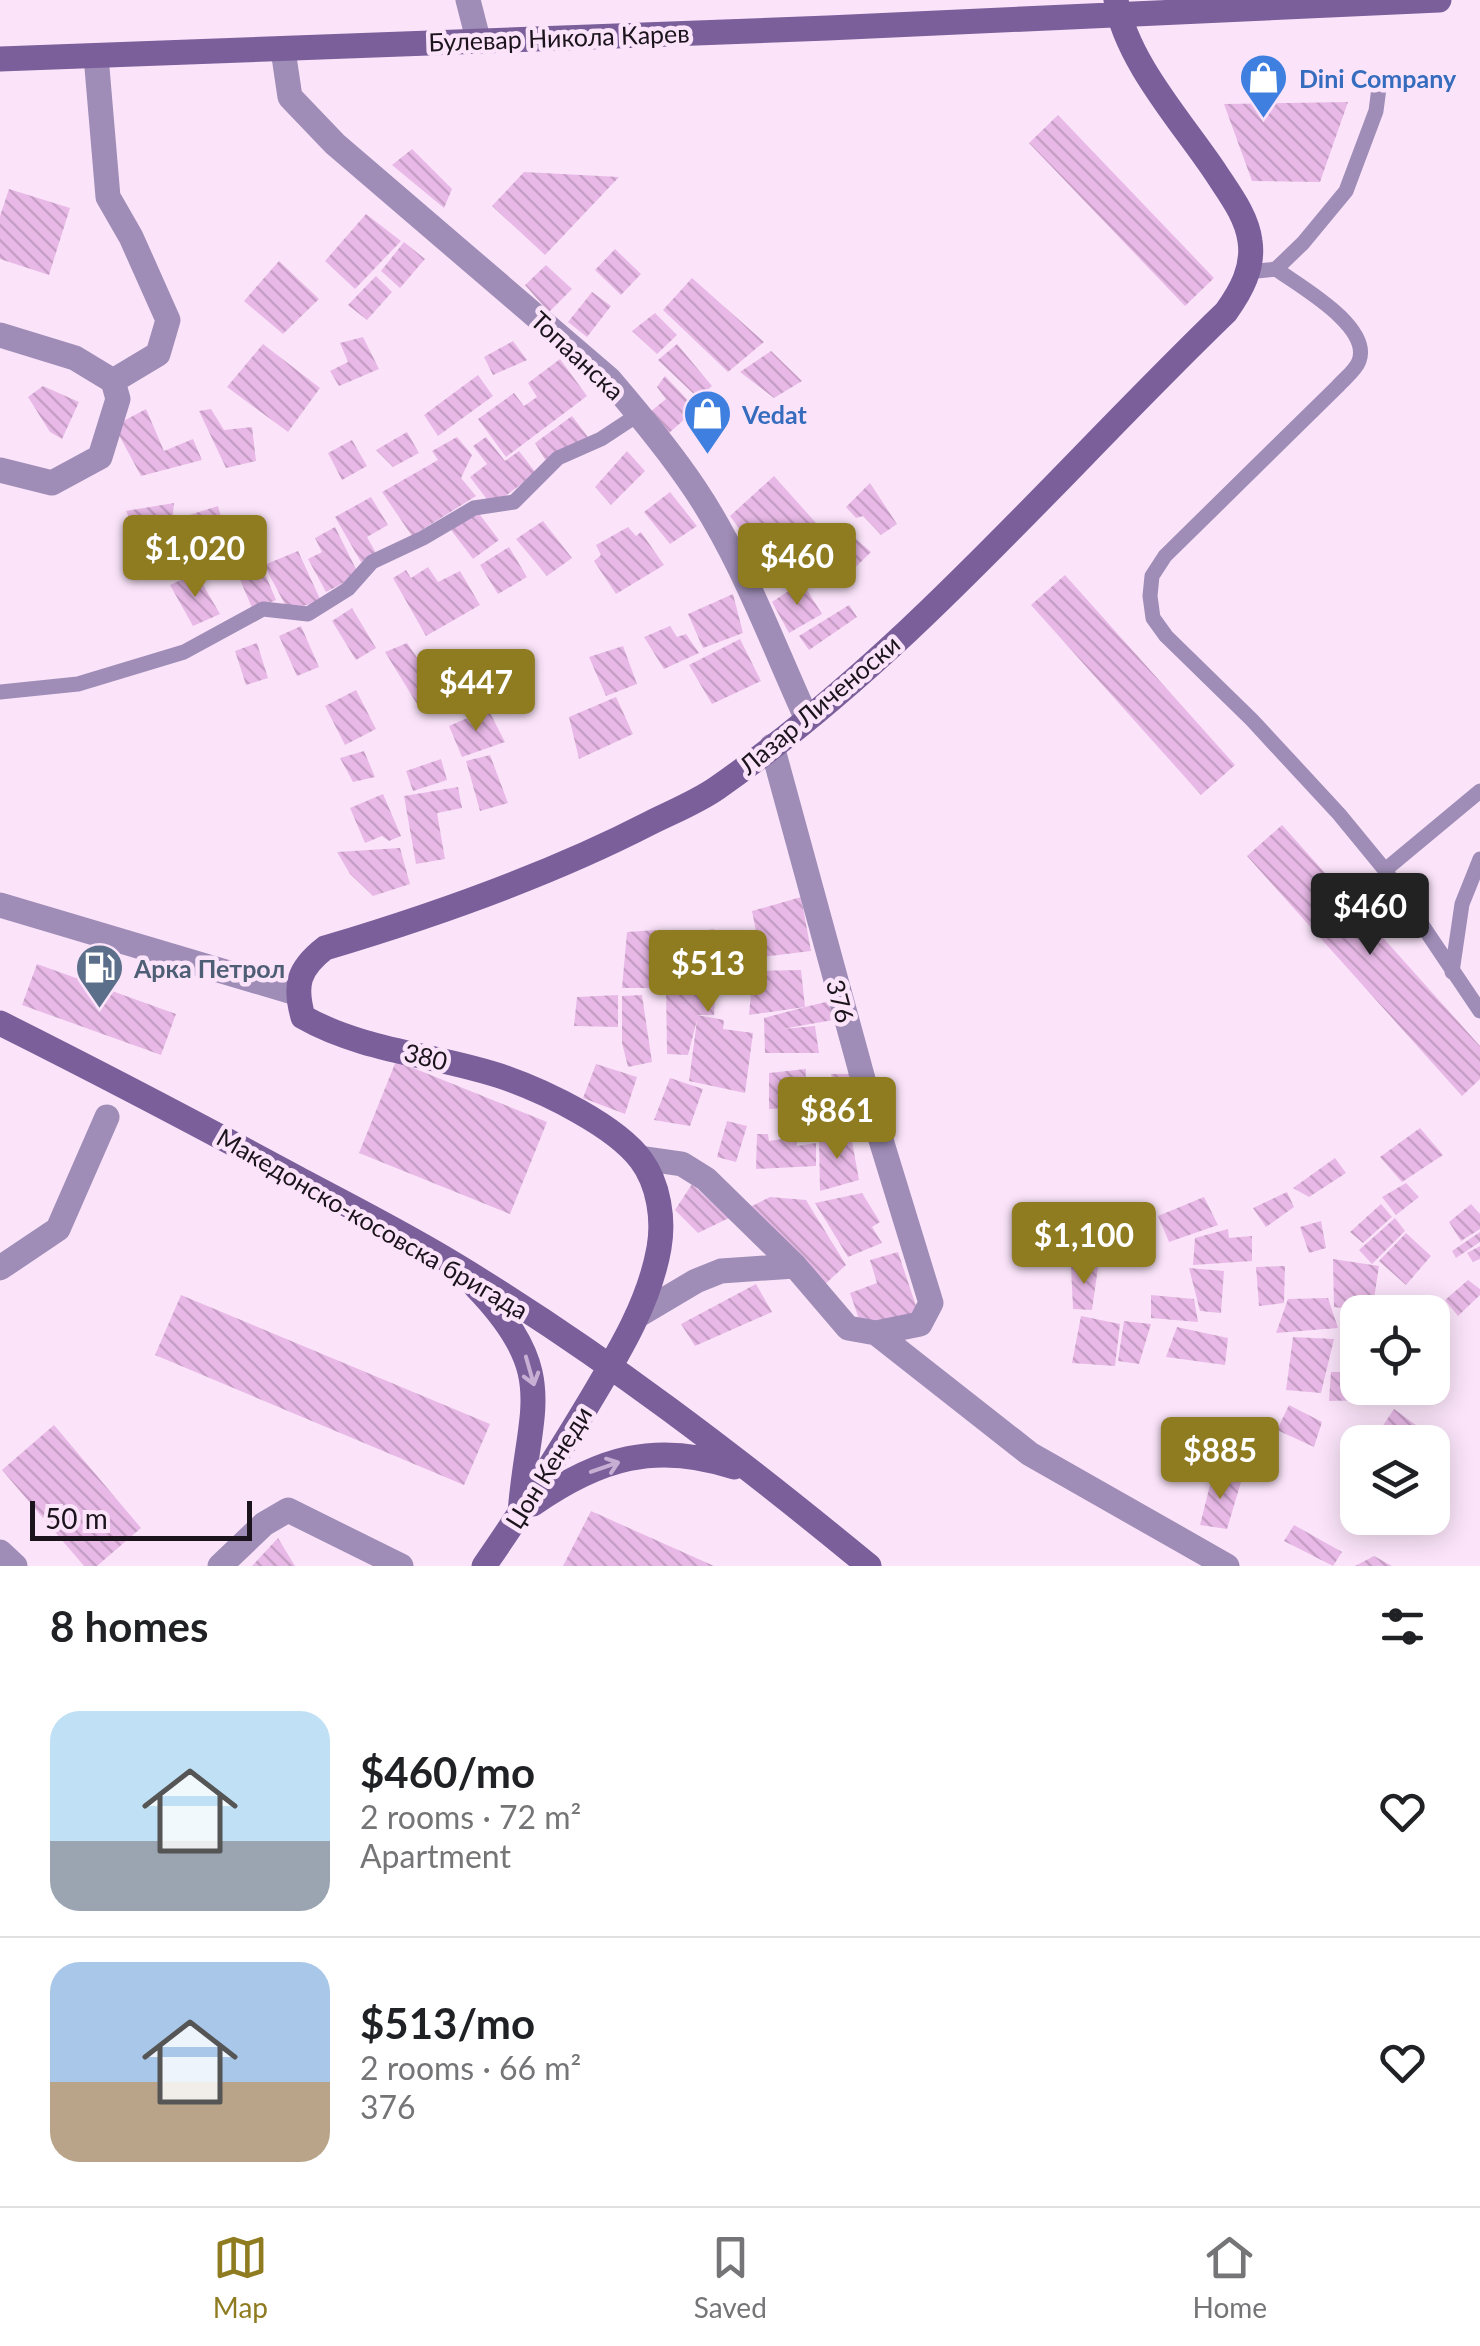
<!DOCTYPE html>
<html lang="en">
<head>
<meta charset="utf-8">
<style>
  :root { --surface:#fff; --page:#f6f6f6; --text:#202124; --muted:#757577; --line:#e0e0e0; --accent:#8f7b20 }
  body { margin:0; font-family:Lato,sans-serif; background:var(--page); color:var(--text); height:100vh; display:flex; flex-direction:column; font-size:38px; white-space:nowrap }
  * { box-sizing:border-box; margin:0 }
  p { font-size:32px; color:var(--muted) }
  .icon { flex:none; width:55px; height:55px; fill:none; stroke:currentColor; stroke-width:2; stroke-linecap:round; stroke-linejoin:round }
  .map { position:relative; height:1566px; overflow:hidden }
  .sheet { display:flex; flex-direction:column; background:var(--surface); flex:1 }
  .sheet>* { flex:none }
  .tools { position:absolute; left:1340px; top:1295px; display:grid; gap:20px }
  .tools a { display:grid; place-items:center; width:110px; height:110px; border-radius:20px; background:var(--surface); box-shadow:0 5px 25px #0003; font-size:50px }
  .scale { position:absolute; left:30px; bottom:25px; width:222px; box-sizing:border-box; padding-left:10px; border:5px solid #1c141c; border-top:0; font-size:28px; line-height:35px; white-space:nowrap; color:#1c141c; -webkit-text-stroke:8px #fbe4fa; paint-order:stroke }
  .price { position:absolute; translate:-50% -85px; padding:0 22px; border-radius:10px; background:var(--accent); color:#fff; font-size:32px; line-height:65px; filter:drop-shadow(0 2px 5px #0008) }
  .price::after { content:''; position:absolute; left:50%; top:60px; width:30px; height:22px; margin-left:-15px; background:inherit; clip-path:polygon(0 0,100% 0,50% 100%) }
  .price.active { background:#222; color:#fff }
  ul { padding:0; list-style:none }
  li { display:flex; align-items:center; gap:30px; height:250px; padding:0 50px }
  li+li { border-top:2px solid var(--line) }
  li span { display:grid; place-items:center; flex:none; width:280px; height:200px; border-radius:30px; color:#555 }
  li>.icon { margin-inline-start:auto }
  span .icon { width:120px; height:120px; fill:#fffc; stroke-width:1 }
  li b { font-size:42px }
  h2 { display:flex; justify-content:space-between; align-items:center; height:120px; padding:0 50px; font-size:42px }
  .menu { display:flex; justify-content:space-around; align-items:center; height:140px; border-top:2px solid var(--line); background:var(--surface); font-size:28px; color:var(--muted) }
  .menu a { display:grid; justify-items:center; gap:5px }
  .menu .active { color:var(--accent) }
  .map>svg:first-child { display:block }
</style>
</head>
<body>
<div class="map">
<svg width="1480" height="1566" viewBox="0 0 1480 1566">
  <defs>
    <pattern id="building-back-hatch" width="6" height="6" patternUnits="userSpaceOnUse" patternTransform="scale(2.5)"><rect width="6" height="6" fill="#e8b9e7"/><path d="M-1 5l2 2M0 0l6 6M5-1l2 2" fill="none" stroke="#c69ec6"/></pattern>
  </defs>
  <rect width="100%" height="100%" fill="#fbe4fa"/>
  <path fill="url(#building-back-hatch)" d="M1348,102l-28,80 -68,-1 -28,-77z
    M1058,115l156,163 -29,28 -156,-163z
    M412,149l40,40 -8,19 -52,-43z
    M524,172l95,5 -74,78 -53,-49z
    M9,189l61,19 -21,67 -49,-16v-43z
    M366,214l35,27 -46,48 -30,-28z
    M404,242l21,17 -25,29 -19,-17z
    M615,249l26,25 -20,21 -26,-25z
    M279,261l40,38 -36,35 -39,-33z
    M546,265l26,24 -23,23 -24,-27z
    M376,276l16,16 -25,28 -19,-15z
    M692,278l72,64 -36,30 -65,-62z
    M592,292l19,14 -24,31 -19,-15z
    M655,313l22,22 -20,19 -25,-23z
    M363,337l16,32 -40,17 -9,-15 18,-9 -8,-19z
    M513,341l14,19 -34,15 -9,-18z
    M263,344l57,44 -32,44 -61,-45z
    M677,344l35,42 -14,12 -40,-38z
    M771,351l31,30 -28,17 -34,-26z
    M560,359l27,37 -81,61 -28,-38 36,-26 10,13 13,-9 -9,-14z
    M478,375l15,21 -55,40 -14,-21z
    M665,376l31,33 -27,24 -19,-21 16,-13 -9,-12z
    M43,386l36,16 -17,37 -12,-7 -22,-35z
    M146,409l18,42 29,-12 9,21 -61,16 -27,-50z
    M211,409l13,21 28,-3 4,34 -30,7 -27,-57z
    M572,416l16,21 -42,24 -11,-18z
    M407,432l12,21 -26,14 -17,-17z
    M457,437l15,18 -11,23 15,18 -64,40 -30,-44 56,-32 -6,-9z
    M486,437l19,24 14,-10 17,22 -44,33 -22,-29 17,-13 -14,-18z
    M352,440l15,26 -25,14 -14,-27z
    M627,451l18,20 -34,34 -16,-18z
    M774,476l51,57 -52,41 -43,-58z
    M870,483l27,41 -16,11 -18,-19 -7,2 -10,-11z
    M670,492l27,34 -27,18 -26,-32z
    M371,497l17,28 -21,12 9,16 -15,9 -26,-45z
    M174,503l-1,11 13,32 -40,10 -20,-45z
    M218,506l7,26 -35,10 -7,-25z
    M477,511l22,29 -26,19 -22,-29z
    M543,521l29,37 -25,18 -31,-37z
    M841,526l30,26 -34,33 -29,-28z
    M335,527l24,48 -33,17 -18,-33 14,-7 -7,-14z
    M628,527l8,9 5,-4 23,33 -48,29 -22,-33 7,-6 -5,-10z
    M509,547l18,30 -29,17 -18,-29z
    M255,550l21,50 -23,10 -21,-49z
    M298,551l23,50 -33,9 -24,-45z
    M428,567l10,15 22,-11 20,34 -54,31 -33,-58 13,-8 5,8z
    M196,573l24,41 -27,12 -23,-41z
    M1065,575l170,190 -34,30 -170,-190z
    M802,582l20,32 -33,19 -17,-31z
    M733,594l10,39 -40,15 -15,-34z
    M849,605l8,12 -48,33 -10,-14z
    M352,608l24,40 -20,12 -24,-39z
    M301,626l18,41 -22,9 -18,-40z
    M670,626l7,11 9,-3 13,19 -35,16 -20,-32z
    M740,639l21,42 -49,23 -23,-39z
    M257,643l11,35 -22,7 -11,-34z
    M407,643l33,48 -23,13 -32,-52z
    M623,646l14,38 -31,12 -17,-39z
    M356,690l20,39 -31,16 -20,-39z
    M616,697l17,37 -54,25 -10,-42z
    M488,709l17,33 -43,15 -13,-31z
    M364,751l11,26 -22,5 -13,-24z
    M490,755l18,48 -28,8 -14,-50z
    M441,759l6,21 -34,11 -7,-20z
    M458,787l4,21 -25,5 8,46 -29,5 -12,-68z
    M383,794l18,42 -12,5 -7,-5 -17,7 -15,-35z
    M1282,825l198,221v33l-18,17 -215,-240z
    M400,848l10,36 -37,12 -23,-22 -13,-22z
    M801,897l10,54 -50,6 -9,-46z
    M714,929l-3,20 37,5 -3,30 -29,-3 -2,34h-17l27,5 -1,9 30,4 -8,60 -56,-12 8,-61 -9,35 -21,-1 -1,-69 24,-2 -14,-48z
    M656,930v58h-34l5,-56z
    M37,964l139,50 -15,41 -139,-50z
    M801,970l4,37 25,-6 3,19 -51,9 33,-3 4,27h-54l-1,-35 41,-11 -56,8 4,-44z
    M618,995v32l-44,-1 3,-29z
    M642,995l10,67 -24,5 -6,-24v-47z
    M396,1061l151,61 -37,92 -151,-61z
    M596,1064l41,13 -12,37 -42,-16z
    M806,1069l-2,38 -35,2v-36z
    M831,1074h21l12,38 -22,6z
    M670,1078l33,11 -13,37 -36,-6z
    M727,1121l20,5 -11,36 -19,-5z
    M1420,1128l23,27 -41,27 -22,-25z
    M757,1134h11l1,7 27,-4 1,9 19,-3v23l-60,3z
    M851,1136l8,44 -39,11 -1,-53z
    M1335,1158l11,15 -37,24 -16,-9z
    M1406,1183l13,14 -23,18 -14,-18z
    M692,1184l37,34 -31,15 -23,-23z
    M1287,1192l7,15 -28,20 -13,-19z
    M862,1193l18,29 -8,5 10,16 -34,14 -33,-54z
    M770,1197l36,3 40,65 -23,21 -73,-79z
    M1204,1197l14,28 -49,17 -11,-26z
    M1381,1204l11,13 -29,26 -13,-11z
    M1471,1204l9,10v15l-19,12 -12,-19z
    M1395,1218l10,13 -33,33 -13,-14z
    M1321,1221l5,27 -17,5 -9,-26z
    M1228,1229l1,9 23,-2v25l-59,4 2,-27z
    M1480,1232v10l-24,16 -4,-7z
    M1406,1233l25,23 -25,29 -27,-24z
    M1480,1246v13l-7,3 -6,-9z
    M898,1252l21,63 -58,10 -11,-32 27,-10 -7,-23z
    M1333,1259l46,7 -7,46 -38,-5z
    M1071,1266l27,1 -6,43 -19,-1z
    M1285,1266l-1,37 -25,3 -3,-39z
    M1189,1268l35,3 -3,42 -21,-2z
    M1468,1280l12,9v6l-22,21 -13,-16z
    M756,1284l16,28 -77,34 -14,-22z
    M181,1295l309,129 -26,61 -309,-130z
    M1151,1295l43,4 4,23 -47,-4z
    M1328,1298l10,30 -62,5 12,-34z
    M1081,1316l39,8 -5,42 -43,-3z
    M1124,1321l27,3 -12,40 -21,-3z
    M1177,1327l51,11 -3,27 -59,-8z
    M1293,1337l41,2 -13,54 -35,-3z
    M1331,1372h27v16h10v12l-39,1z
    M1289,1405l33,17 -8,25 -37,-17z
    M1394,1409l45,33h-61l-4,-3z
    M54,1425l87,103 -44,38h-13l-82,-96z
    M1213,1473l28,9 -14,47 -27,-4z
    M591,1511l123,55h-151z
    M1294,1525l48,27 -9,14 -49,-25z
    M278,1538l17,28h-43z
    M1374,1556l18,10h-37z"/>
  <g fill="none" stroke-linecap="round" stroke-linejoin="round">
    <path stroke="#9f8db7" stroke-width="15" d="M1276,269c23,17 96,57 83,92 -3,9 -15,18 -21,25l-173,170 -13,20 -2,20 3,22 13,18 86,84 87,94 46,56 95,141
      M1248,272l28,-3 27,-26 43,-52 30,-80 4,-31
      M0,692l78,-8 106,-32 79,-43 45,5 40,-25 24,-27 51,-24 51,-30 40,-6 44,-44 43,-19 38,-25
      M1385,870l95,-79
      M1452,972l10,-68 18,-45"/>
    <path stroke="#9f8db7" stroke-width="25" d="M468,0l10,39
      M283,50l7,47 45,47 274,235c30,35 60,71 86,110 47,70 77,154 112,230
      M96,56l12,141 23,40 37,83 -10,34 -45,27
      M0,335l75,23 38,23 5,18 -18,58 -48,26 -52,-13
      M772,746l97,355 62,202 -11,21 -44,9
      M0,905l296,88
      M640,1158l42,6 24,15 89,87 53,62 28,5 154,121 197,112
      M0,1268l58,-39 49,-112
      M637,1316l59,-35 25,-10 74,-5
      M0,1552l15,14
      M220,1566l44,-42 24,-14 113,56"/>
    <path stroke="#7a5f9b" stroke-width="25" d="M0,59l828,-31 611,-28
      M0,1023c100,50 199,102 297,155 54,29 108,56 160,88 145,88 281,192 412,300
      M476,1287c85,88 52,121 44,226
      M533,1504c66,-46 123,-63 201,-37
      M484,1566c36,-52 70,-105 103,-160 29,-49 62,-101 72,-158 5,-28 0,-64 -18,-88 -25,-34 -95,-68 -135,-82 -66,-23 -142,-26 -203,-61 -9,-32 -5,-48 22,-69 111,-33 222,-72 325,-125 22,-11 47,-21 67,-35 191,-133 342,-315 509,-476 15,-21 28,-44 24,-71 -3,-25 -21,-48 -34,-68 -34,-51 -90,-112 -100,-173"/>
  </g>
  <defs><path id="oneway-shaft" d="M-6 0H5M1.5-3L5.5 0L1.5 3" fill="none" stroke-width="1.6" stroke-linecap="round" stroke-linejoin="round" transform="scale(2.5)"/></defs>
  <g stroke="#c7afd4">
    <use href="#oneway-shaft" transform="translate(530 1371) rotate(74)"/>
    <use href="#oneway-shaft" transform="translate(605 1467) rotate(-19)"/>
  </g>
  <defs>
    <symbol id="shop-pin" viewBox="-11 -11 22 30"><path d="M0 17L-7.5 6A9.5 9.5 0 1 1 7.5 6Z" fill="#3f7fe0" stroke="#fbe4fa"/><path d="M-5-2.5h2.3a2.7 3.5 0 0 1 5.4 0H5L5.5 6h-11ZM-1.5-2.5h3a1.5 2.3 0 0 0-3 0Z" fill="#fff"/></symbol>
    <symbol id="fuel-pin" viewBox="-11 -11 22 30"><path d="M0 17L-7.5 6A9.5 9.5 0 1 1 7.5 6Z" fill="#5c6f8a" stroke="#fbe4fa"/><path d="M-5.5-6h7V0h2V4h1.3V-2.5L3-4.5l.8-.8L6-3V5H2.5V1h-1V6h-7ZM-4.2-4.7v3.2H.2V-4.7Z" fill="#fff"/></symbol>
  </defs>
  <g fill-rule="evenodd">
    <use href="#shop-pin" x="1236" y="50" width="55" height="75"/>
    <use href="#shop-pin" x="680" y="386" width="55" height="75"/>
    <use href="#fuel-pin" x="72" y="940" width="55" height="75"/>
  </g>
  <g text-anchor="middle" dominant-baseline="central" stroke-width="9" stroke-linejoin="round" paint-order="stroke">
    <g font-size="25" fill="#1c141c" stroke="#fbe4fa">
      <text transform="translate(559 37) rotate(-2)">Булевар Никола Карев</text>
      <text transform="translate(578 355) rotate(43)">Топаанска</text>
      <text transform="translate(819 704) rotate(-40)">Лазар Личеноски</text>
      <text transform="translate(841 1001) rotate(75)">376</text>
      <text transform="translate(426 1056) rotate(14)">380</text>
      <text transform="translate(373 1223) rotate(30)">Македонско-косовска бригада</text>
      <text transform="translate(548 1467) rotate(-58)">Џон Кенеди</text>
    </g>
    <g font-size="25" font-weight="bold" fill="#366cbe" stroke="#fbe4fa" text-anchor="start">
      <text x="1299" y="78">Dini Company</text>
      <text x="742" y="414">Vedat</text>
    </g>
    <g font-size="25" font-weight="bold" fill="#4e5e75" stroke="#fbe4fa" text-anchor="start">
      <text x="134" y="968">Арка Петрол</text>
    </g>
  </g>
</svg>
<div class="tools">
<a><svg class="icon" aria-label="locate" viewBox="0 0 24 24"><circle cx="12" cy="12" r="6"/><path d="M12 2v4M12 18v4M2 12h4M18 12h4"/></svg></a>
<a><svg class="icon" aria-label="layers" viewBox="0 0 24 24"><path d="M12 4l9 5-9 5-9-5zM3 14l9 5 9-5"/></svg></a>
</div>
<div class="scale">50 m</div>
<b class="price" style="left:195px;top:600px">$1,020</b>
<b class="price" style="left:797px;top:608px">$460</b>
<b class="price" style="left:476px;top:734px">$447</b>
<b class="price active" style="left:1370px;top:958px">$460</b>
<b class="price" style="left:708px;top:1015px">$513</b>
<b class="price" style="left:837px;top:1162px">$861</b>
<b class="price" style="left:1084px;top:1287px">$1,100</b>
<b class="price" style="left:1220px;top:1502px">$885</b>
</div>
<section class="sheet">
<h2>8 homes<svg class="icon" aria-label="filters" viewBox="0 0 24 24"><path d="M4 7h16M4 17h16"/><circle cx="9" cy="7" r="2"/><circle cx="15" cy="17" r="2"/></svg></h2>
<ul>
<li><span style="background:linear-gradient(#bfe0f5 65%,#9aa5b1 0)"><svg class="icon" aria-label="home" viewBox="0 0 24 24"><path d="M3 11l9-7 9 7M6 9v11h12V9"/></svg></span><div><b>$460/mo</b><p>2 rooms · 72 m²</p><p>Apartment</p></div><svg class="icon" aria-label="heart" viewBox="0 0 24 24"><path d="M12 20l-8-8c-3-5 5-10 8-4 3-6 11-1 8 4z"/></svg></li>
<li><span style="background:linear-gradient(#a9c7e8 60%,#b9a48a 0)"><svg class="icon" aria-label="home" viewBox="0 0 24 24"><path d="M3 11l9-7 9 7M6 9v11h12V9"/></svg></span><div><b>$513/mo</b><p>2 rooms · 66 m²</p><p>376</p></div><svg class="icon" aria-label="heart" viewBox="0 0 24 24"><path d="M12 20l-8-8c-3-5 5-10 8-4 3-6 11-1 8 4z"/></svg></li>
</ul>
</section>
<nav class="menu">
<a class="active"><svg class="icon" aria-label="map" viewBox="0 0 24 24"><path d="M3 6l6-2 6 2 6-2v14l-6 2-6-2-6 2zM9 4v14M15 6v14"/></svg>Map</a>
<a><svg class="icon" aria-label="saved" viewBox="0 0 24 24"><path d="M7 4h10v16l-5-4-5 4z"/></svg>Saved</a>
<a><svg class="icon" aria-label="home" viewBox="0 0 24 24"><path d="M3 11l9-7 9 7M6 9v11h12V9"/></svg>Home</a>
</nav>
</body>
</html>
